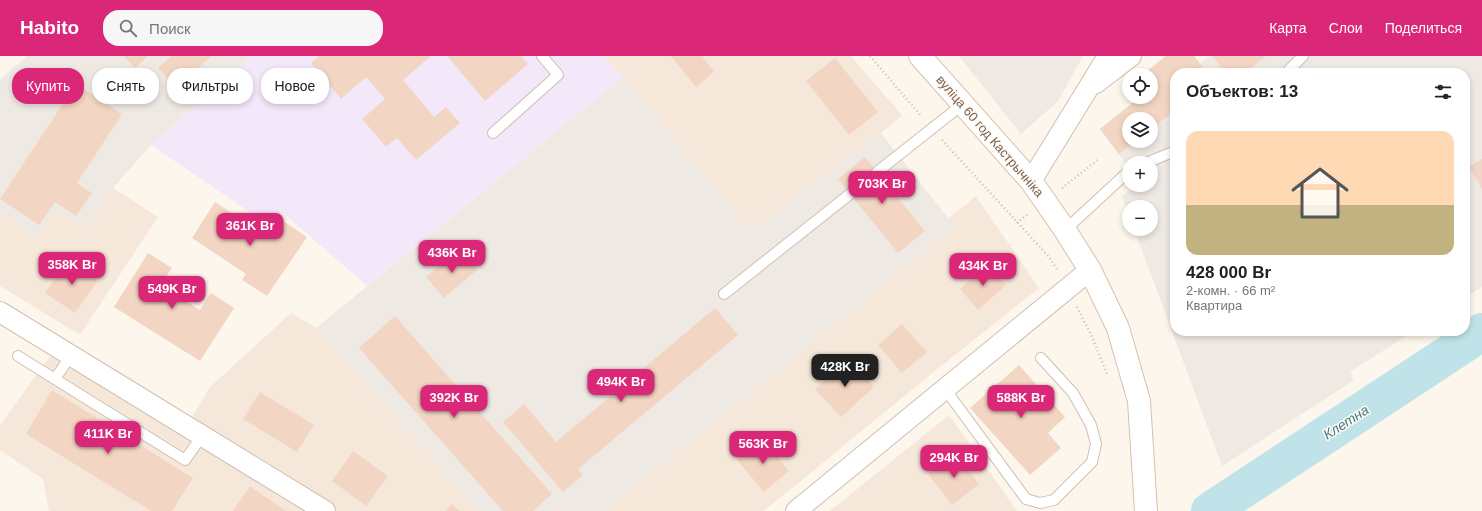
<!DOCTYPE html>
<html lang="ru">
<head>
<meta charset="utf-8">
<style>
  :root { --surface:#fff; --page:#f6f6f6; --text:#202124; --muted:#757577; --line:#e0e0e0; --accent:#db2777 }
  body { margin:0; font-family:Helvetica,sans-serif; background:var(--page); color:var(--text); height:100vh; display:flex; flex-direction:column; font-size:15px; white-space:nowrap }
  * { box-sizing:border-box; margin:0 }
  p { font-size:13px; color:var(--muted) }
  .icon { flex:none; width:22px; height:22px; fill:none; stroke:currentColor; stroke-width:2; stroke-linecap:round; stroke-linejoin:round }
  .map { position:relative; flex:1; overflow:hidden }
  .drawer { position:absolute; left:1170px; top:12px; width:300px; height:268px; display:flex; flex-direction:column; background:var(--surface); border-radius:16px; box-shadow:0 2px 6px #0003 }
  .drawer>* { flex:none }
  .guide { position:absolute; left:12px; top:12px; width:380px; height:36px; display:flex; gap:8px }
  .tools { position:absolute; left:1122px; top:12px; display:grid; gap:8px }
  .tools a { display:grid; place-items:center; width:36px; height:36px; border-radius:50%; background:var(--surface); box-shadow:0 2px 6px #0003; font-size:20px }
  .price { position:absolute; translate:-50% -34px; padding:0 9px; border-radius:8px; background:var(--accent); color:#fff; font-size:13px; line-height:26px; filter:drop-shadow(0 1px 2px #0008) }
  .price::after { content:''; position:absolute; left:50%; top:24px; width:12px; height:9px; margin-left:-6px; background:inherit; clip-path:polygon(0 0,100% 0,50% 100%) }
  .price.active { background:#222; color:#fff }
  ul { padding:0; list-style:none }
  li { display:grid; align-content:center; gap:8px; height:212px; padding:0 16px }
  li+li { border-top:1px solid var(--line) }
  li span { display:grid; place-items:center; height:124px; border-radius:12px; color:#555 }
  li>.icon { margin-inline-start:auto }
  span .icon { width:72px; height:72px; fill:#fffc; stroke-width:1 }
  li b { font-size:17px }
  h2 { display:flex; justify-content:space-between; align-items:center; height:48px; padding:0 16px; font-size:17px }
  .chip { padding:0 14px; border-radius:16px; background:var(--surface); box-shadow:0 2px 6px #0003; font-size:14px; line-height:36px }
  .chip.active { background:var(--accent); color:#fff }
  header { display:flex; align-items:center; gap:24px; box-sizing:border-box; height:56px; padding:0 20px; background:var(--accent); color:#fff }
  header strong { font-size:19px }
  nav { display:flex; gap:22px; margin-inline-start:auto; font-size:14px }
  .search { width:280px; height:36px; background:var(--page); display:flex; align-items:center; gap:10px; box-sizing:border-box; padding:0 14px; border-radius:16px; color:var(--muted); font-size:15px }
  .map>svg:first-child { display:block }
</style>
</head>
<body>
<header>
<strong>Habito</strong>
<div class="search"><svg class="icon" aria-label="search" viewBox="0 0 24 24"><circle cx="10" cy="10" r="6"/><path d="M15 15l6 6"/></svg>Поиск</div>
<nav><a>Карта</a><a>Слои</a><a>Поделиться</a></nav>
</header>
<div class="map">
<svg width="1482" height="455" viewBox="0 0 1482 455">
  <rect width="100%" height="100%" fill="#fdf6ec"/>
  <path fill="#f5e8da" d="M603,0h248l51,59 -21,18 -130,99 -128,-155z
    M113,132l45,29 -78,118 -80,-49v-77l37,29 19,-27 30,15z
    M976,140l63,92 -114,91 -161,132h-160l350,-284 -6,-8z
    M291,257l25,15 164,183h-431l-6,-32 -43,-29v-25l53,-73 130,80 27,-45z
    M949,359l68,96h-187z"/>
  <path fill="#efe9e4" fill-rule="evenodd" d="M27,0h225l-101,89 -38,43 -27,38 -30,-15 -19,28 -37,-30v-130z
    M959,0h124l-25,45 -37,33z
    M1166,0h28l6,7 10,-7h272v231l-17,11v-225h-290v258h239l-64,41 4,8 -132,86 -88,-237h17v-22h-22v8l-7,-19 17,-11h12v-22h-22v5l-29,-39 40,-32h11v-22zM1129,63h22v22h-22z
    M623,21l128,155 130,-99 74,94 -351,284h-124l-164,-183z"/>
  <path fill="#f3e8fa" d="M252,0h351l20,21 -256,209 -85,-74 -12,14 -119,-81z"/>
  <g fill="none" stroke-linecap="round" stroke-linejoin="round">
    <path stroke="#bfe3e8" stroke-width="38" d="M1210,455l272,-179"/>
  </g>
  <path fill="#f3d5c3" d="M124,0h24l-13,12z
    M171,0h40l-35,32 -18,-20z
    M319,0h112l-28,24 31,37 12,-10 14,16 -44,37 -19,-22 -11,9 -24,-28 23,-20 -19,-22 -25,22 -30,-36z
    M447,0h74l7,8 -43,37z
    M671,0h31l12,16 -18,15z
    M1166,0h28l13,17h-32v46l-4,-5 -20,15v-10h-22v22h6l-16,13 -19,-25 40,-32h11v-22h-9z
    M1213,0h53l-22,17h-18z
    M835,2l43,54 -29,23 -43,-54z
    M76,28l46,30 -45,69 15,10 -16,23 -21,-14 -16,23 -39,-26z
    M865,101l60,74 -27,22 -60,-74z
    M1482,103v30l-13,-22z
    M215,146l56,37 12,-18 24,16 -40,59 -25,-16 4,-6 -54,-36z
    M459,193l18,21 -33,28 -18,-21z
    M148,197l24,15 -12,17 40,25 11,-17 23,15 -34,53 -86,-54z
    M69,203l29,21 -23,33 -30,-20z
    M989,208l17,21 -28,25 -18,-21z
    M715,252l23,27 -160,134 5,6 -20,17 -60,-70 21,-18 32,38z
    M395,260l157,178 -19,17h-30l-144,-163z
    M902,268l25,28 -25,21 -24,-28z
    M849,303l25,28 -33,30 -26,-28z
    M1019,309l46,52 -17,16 13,15 -31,27 -60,-67z
    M52,334l141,88 -21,33h-21l-125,-77z
    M260,336l54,33 -17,27 -54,-33z
    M762,382l27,33 -25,21 -27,-32z
    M353,395l35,25 -22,30 -34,-25z
    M955,397l24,31 -27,21 -24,-31z
    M250,430l36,25h-53z
    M451,448l9,7h-14z"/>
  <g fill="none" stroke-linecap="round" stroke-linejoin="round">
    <defs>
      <path id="lane" d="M1286,17l17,-17
        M493,77l65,-58 -16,-19
        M1146,107l29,-12
        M877,116l86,-68
        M1065,174l64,-59
        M724,238l126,-100
        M18,300l167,104 17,-24
        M55,323l16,-24
        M945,333l81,110 14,4 14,-3 38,-38 4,-18 -5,-19 -18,-32 -32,-35"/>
      <path id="street" d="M1096,27l35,-27
        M1031,125l77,-125
        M0,256l325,199
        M796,455l294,-241"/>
      <path id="secondary" d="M920,0l111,125 34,49 25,40 28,58 21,73 7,110"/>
    </defs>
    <use href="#lane" stroke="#d1beb0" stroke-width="12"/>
    <use href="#street" stroke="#d1beb0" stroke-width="22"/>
    <use href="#secondary" stroke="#d6c0b0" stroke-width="24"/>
    <path stroke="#d9b8a5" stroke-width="2.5" stroke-dasharray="1 3" stroke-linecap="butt" d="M870,0l52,61
      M942,84l107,117 9,14
      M1062,132l37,-29
      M1017,167l11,-9
      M1077,251l15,30 15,37"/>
    <use href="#lane" stroke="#fff" stroke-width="10"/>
    <use href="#street" stroke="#fff" stroke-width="20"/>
    <use href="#secondary" stroke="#fff" stroke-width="22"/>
  </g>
  <g text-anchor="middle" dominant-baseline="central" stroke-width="3" stroke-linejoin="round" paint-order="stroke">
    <g font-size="13" fill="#7a5c4d" stroke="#fffaf3">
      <text transform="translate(990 80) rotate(49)">вуліца 60 год Кастрычніка</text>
    </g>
    <g font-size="14" font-style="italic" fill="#437c86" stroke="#fffaf3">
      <text transform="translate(1346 366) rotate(-33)">Клетна</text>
    </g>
  </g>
</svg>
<div class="tools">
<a><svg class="icon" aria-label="locate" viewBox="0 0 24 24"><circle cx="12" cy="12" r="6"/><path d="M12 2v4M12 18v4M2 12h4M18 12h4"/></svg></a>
<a><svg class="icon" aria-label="layers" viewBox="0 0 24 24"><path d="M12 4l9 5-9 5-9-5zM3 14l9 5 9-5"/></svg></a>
<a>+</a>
<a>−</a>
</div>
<b class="price" style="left:882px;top:149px">703K Br</b>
<b class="price" style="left:250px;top:191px">361K Br</b>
<b class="price" style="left:452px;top:218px">436K Br</b>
<b class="price" style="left:72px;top:230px">358K Br</b>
<b class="price" style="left:983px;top:231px">434K Br</b>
<b class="price" style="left:172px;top:254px">549K Br</b>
<b class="price active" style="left:845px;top:332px">428K Br</b>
<b class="price" style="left:621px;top:347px">494K Br</b>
<b class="price" style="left:454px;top:363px">392K Br</b>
<b class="price" style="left:1021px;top:363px">588K Br</b>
<b class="price" style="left:108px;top:399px">411K Br</b>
<b class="price" style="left:763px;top:409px">563K Br</b>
<b class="price" style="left:954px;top:423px">294K Br</b>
<div class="guide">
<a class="chip active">Купить</a>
<a class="chip">Снять</a>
<a class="chip">Фильтры</a>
<a class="chip">Новое</a>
</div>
<section class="drawer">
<h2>Объектов: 13<svg class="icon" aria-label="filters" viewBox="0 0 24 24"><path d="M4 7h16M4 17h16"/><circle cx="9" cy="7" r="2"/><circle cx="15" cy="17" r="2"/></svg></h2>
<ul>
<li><span style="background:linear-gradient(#ffd9b3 60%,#c2b280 0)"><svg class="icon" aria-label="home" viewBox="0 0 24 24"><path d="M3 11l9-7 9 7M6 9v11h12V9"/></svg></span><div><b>428 000 Br</b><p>2-комн. · 66 m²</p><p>Квартира</p></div></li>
</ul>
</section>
</div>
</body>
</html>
